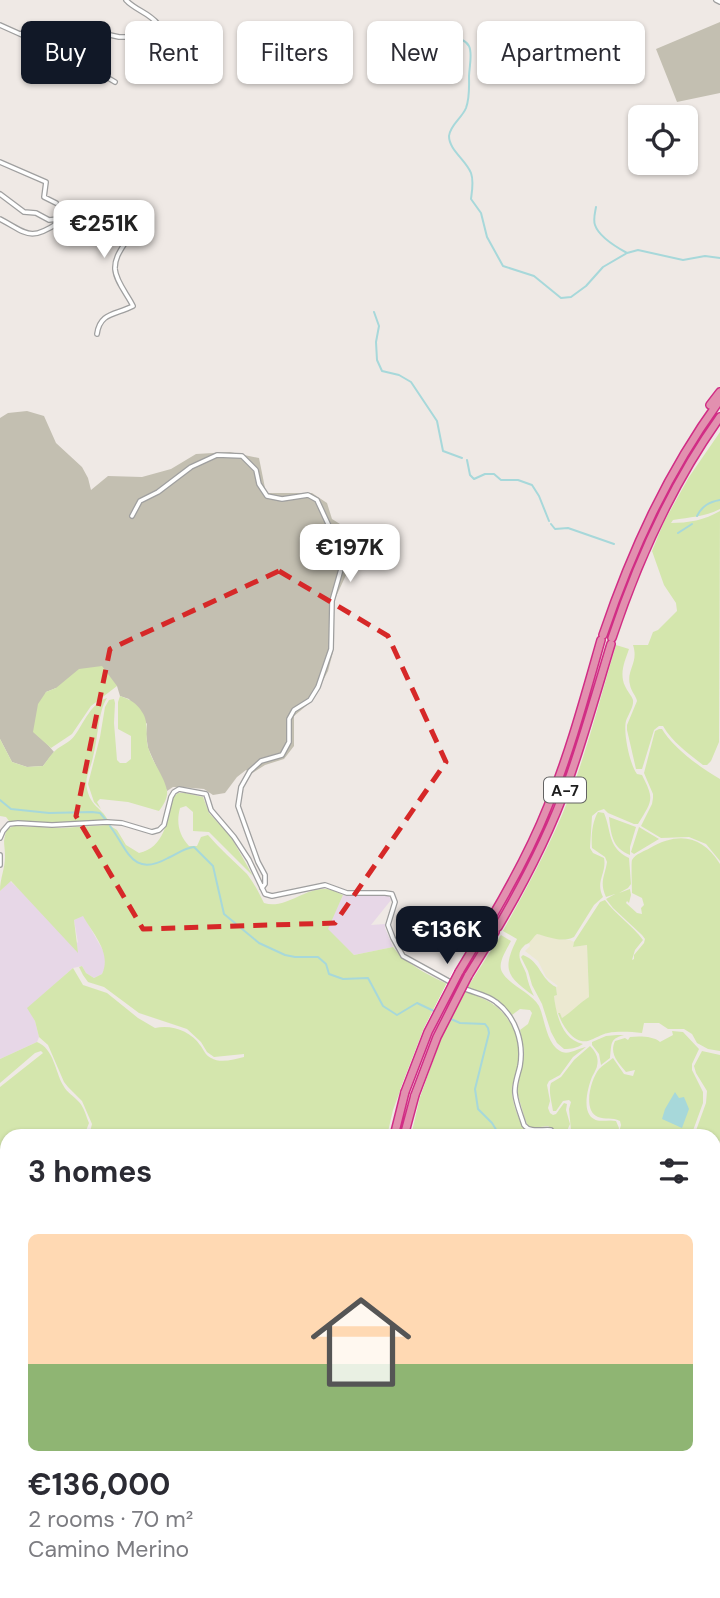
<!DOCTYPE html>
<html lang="en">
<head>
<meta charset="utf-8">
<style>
  :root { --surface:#fff; --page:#f2f2f3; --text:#2b2b33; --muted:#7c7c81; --line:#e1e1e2; --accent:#111827 }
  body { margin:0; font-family:"DM Sans",sans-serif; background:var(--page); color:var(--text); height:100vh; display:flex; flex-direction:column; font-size:26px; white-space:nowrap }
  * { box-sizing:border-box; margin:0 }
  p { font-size:23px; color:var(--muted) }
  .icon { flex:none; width:38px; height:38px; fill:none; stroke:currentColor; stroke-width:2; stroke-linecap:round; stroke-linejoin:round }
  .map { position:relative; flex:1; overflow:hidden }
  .details { position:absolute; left:0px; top:1129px; width:721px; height:471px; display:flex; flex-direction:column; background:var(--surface); border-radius:21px 21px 0 0; box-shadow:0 2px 5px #0004 }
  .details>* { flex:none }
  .top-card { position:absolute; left:21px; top:21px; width:679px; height:63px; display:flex; gap:14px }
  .tools { position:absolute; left:628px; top:105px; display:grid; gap:14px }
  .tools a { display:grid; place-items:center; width:70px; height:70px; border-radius:10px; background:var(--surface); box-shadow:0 2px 5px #0004; font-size:35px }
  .price { position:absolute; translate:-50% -60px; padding:0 16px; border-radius:14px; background:#fff; color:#222; font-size:23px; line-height:46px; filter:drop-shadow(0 2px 4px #0008) }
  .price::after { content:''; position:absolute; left:50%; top:42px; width:21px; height:16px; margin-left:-10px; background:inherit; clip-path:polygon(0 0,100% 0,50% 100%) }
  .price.selected { background:var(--accent); color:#fff }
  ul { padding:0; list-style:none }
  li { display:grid; align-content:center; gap:14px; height:371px; padding:0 28px }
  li+li { border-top:2px solid var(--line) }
  li span { display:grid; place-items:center; height:217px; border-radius:10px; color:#555 }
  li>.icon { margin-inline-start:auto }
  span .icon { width:126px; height:126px; fill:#fffc; stroke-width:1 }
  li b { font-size:30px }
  h2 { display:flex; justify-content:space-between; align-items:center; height:84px; padding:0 28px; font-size:30px }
  .tag { padding:0 24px; border-radius:10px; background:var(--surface); box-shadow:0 2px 5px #0004; font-size:24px; line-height:63px }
  .tag.selected { background:var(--accent); color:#fff }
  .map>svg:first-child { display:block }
</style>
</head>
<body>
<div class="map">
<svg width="720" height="1598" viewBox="0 0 720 1598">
  <rect width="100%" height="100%" fill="#efe9e5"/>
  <path fill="#e7d7e7" d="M10,881l68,62 -4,-23 9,-5 22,39 1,12 -4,8 -8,4 -8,-5 -4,-7 -9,2 -45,40 7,13 4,16 -2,5 -37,17v-168z
    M343,895l46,1 2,4 -20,25 14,-1v4l8,19 -39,8 -27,-26z
    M545,1593h61v5h-57z"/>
  <path fill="#c3bfb1" d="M720,22v71l-43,9 -21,-53z
    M27,411l17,5 12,27 26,24 6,11 3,12 17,-14 34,1 29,-8 25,-15 34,-2 29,6 7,35h46l15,10 5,16 16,10 9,10 1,16 -6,7 -18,39 -2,25 1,26 -5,19 -16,30 -18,15v30l-10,13 -19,6 -14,9 -5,-4 -9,7 -12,16 -12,2 -9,-6 -24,-2h-7l-6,4 -19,-43 -2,-14 1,-10 -18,-25 -9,-3 -3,-10 -61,2 -10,4 -12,40 14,13 6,7 -11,14 -16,1 -15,-5 -12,-23v-321l8,-5z"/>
  <path fill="#ece9d1" d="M537,934l21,5 12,1 4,2 -1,5 14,-2 2,52 -7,5 -10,10 -10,6 -2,-5h-4l-2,-17 3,-1 -1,-8 2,-1 -12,-9 -8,-16 -13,-10 5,-5 -1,-3 3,-7z
    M720,1140v79l-6,1v-69z
    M720,1289v83h-6v-82z"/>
  <path fill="#d4e6ad" d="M720,432v77c-16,8 -30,8 -47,11l-2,3c17,0 34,-3 49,-12l-1,231 -8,19 -4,4h-4c-15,-12 -30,-22 -40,-39h-4l-5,4 -11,36 -1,3h-6l-9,-39v-5l10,-24c-1,-5 -6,-10 -7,-16 -4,-15 9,-22 3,-40h15l5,-13 5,-2 19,-19 -1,-8 -12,-18 -12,-34 12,-29 25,-45z
    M616,645l13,4c-4,12 -10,24 -4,37 2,5 7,10 8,14 1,7 -5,15 -7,21 -3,12 4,44 11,53l5,1c13,25 10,26 -4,49h-4l-26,-11 -4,-4 -6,2 -6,5 -2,32 3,5 11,5c3,15 -9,23 -1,39l-9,8 -20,32c-12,6 -25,0 -37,-3 -3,2 -5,6 -8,9 -1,1 -4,1 -5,3 -10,9 -1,18 2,27 2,9 4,15 8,23 -26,-19 -33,-25 -17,-57l-14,-8c21,-38 42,-76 59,-116 23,-55 37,-113 54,-170z
    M102,666l15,20 -26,20 -19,28 -21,14 -18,-16 5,-28 8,-12 10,-4 23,-19z
    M120,696c9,3 17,7 22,16 8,11 2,25 7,38 4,13 16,28 18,41 1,7 -4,15 -8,20l-31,-9 -28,-3 -3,3 4,7 -7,-7 -6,-18 12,-47 5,-30 4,-7 5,-1 1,4 -1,20 3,37 3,3h6l5,-4v-23l-13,-7v-27z
    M107,698c-9,14 -9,41 -14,59 -2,11 -9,21 -6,32 4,18 14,18 21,31l-62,3 -37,-2 -3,-4 -6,-1v-77l12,23 15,5 16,-1c4,-5 8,-12 14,-17 7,-5 13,-7 18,-14 9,-12 16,-32 32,-37z
    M659,729h3c10,18 40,40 58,50v82l-14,-17 -17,-7 -28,1 -20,-12 11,-22 1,-6v-4l-9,-21 11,-42z
    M178,793h7l18,4 6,16 22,24 22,39 -44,-44 -16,-1v-19l-7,-6 -6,2c-4,15 -1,27 9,38h8l4,-9 7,-2c12,14 26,26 39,39 7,9 12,19 17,29 21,7 41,-16 62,-14 6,0 12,4 17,6l-15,34 26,26 39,-8c14,19 45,33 68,43 19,7 36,12 48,31 9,13 13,31 9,46 -2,7 -5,14 -6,21 -1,11 7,37 16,44l18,-2 7,6h-142l9,-39 -20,-6 -7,19 -6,26h-298l3,-12 -10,-23 -14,-14 -4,-5 -16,-37 -9,-8 -4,-16 -8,-13 46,-40 10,17 24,8 31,25 17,10c16,-4 36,3 45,17 4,5 5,10 11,13 10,6 23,1 33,-1v-3l-30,3 -7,-5 -6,-10 -14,-13 -48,-16 -35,-26 -16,-5 -5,-7 -4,-8 3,-1 4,7 8,5 8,-4c10,-21 -9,-40 -19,-58l-9,4 4,33 -67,-72 -11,10c0,-13 5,-22 5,-34 0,-14 -3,-14 2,-28l7,-3 47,2 48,-3 8,5 9,15 13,8c25,-5 29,-33 33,-55z
    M598,812l6,1c8,19 3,34 25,45l2,26 -3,4 -9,5 11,-4 1,6 -2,8 -2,-2 -1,2 11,10 5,1 -1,-6 3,-3 -2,-7 -10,-5c0,-4 -1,-31 0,-33 3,-6 13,-9 18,-12 28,-16 52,-13 70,16v187l-12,-2 -11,-6 -5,-9 -8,-5h-16l-9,-6h-15l-2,10c-11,-1 -23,-2 -34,0 -7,1 -13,6 -20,8 -15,3 -26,-16 -30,-28h2l2,5c10,-6 17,-15 27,-21l-2,-52 -14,2 1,-5 26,-40 5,-2c11,15 27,25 38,40l-8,10 -3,10 2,-1v-4l10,-12 1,-4 -3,-4 -29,-27 -7,-9 9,-5 -9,3c-7,-15 -1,-21 1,-35l-2,-5 -13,-9c-1,-11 0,-26 6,-36z
    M609,817l27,10 -6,20v8c-18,-7 -19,-21 -21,-38z
    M639,827l20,12 -25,15 -3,-2z
    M501,935l10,6c-4,8 -14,22 -9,31 8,14 29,20 37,34 6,13 7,37 21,45 8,5 19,-3 26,-4l-13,10 -13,18 -11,6 -2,4 3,16 -2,7 2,5 3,2 3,-1 8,-11 3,1 -1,6 4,14 -4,9 -7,1 -11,-8 -16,2 -4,-2 -3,-7 -8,-27 7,-42 -4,-20 8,-6 4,-11 -2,-3 -10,-1 -8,6c-15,-14 -24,-22 -45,-27z
    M523,955c18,7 17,24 33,32l1,8 -3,1c2,18 8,44 29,48 -6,4 -11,5 -19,5l-7,-6 -6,-11 -9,-28 -10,-19 -4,-14 -7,-14z
    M672,1031l11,1 16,17 -7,15v6l11,22v11l-12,33h-73l3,-11 -1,-4c-8,-4 -15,-1 -22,-4 -16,-7 -7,-38 1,-48 4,-4 10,-8 14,-11l11,16 9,2 2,-6 -9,2c-8,-10 -17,-18 -11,-31l10,-3 3,2 2,-3c9,-1 24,-1 30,5l13,-7z
    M617,1035h7c-15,4 -12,9 -14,23l-9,7 -2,-11 -7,-9v-3l14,-6z
    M37,1042c17,7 18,29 26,43 4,8 11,11 16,17 5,5 7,14 10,21l-5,13h-77v50l-7,-1v-98l43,-34 -2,-2 -6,2 -35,30v-24z
    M590,1046c6,6 9,12 7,20 0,2 -4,9 -5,11 -4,10 -11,35 2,42 6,4 14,0 22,2l3,7 -3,8h-49l4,-6 -2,-21 2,-7 -2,-2 -6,1 -7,10h-3c-1,-8 -5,-20 -2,-28l10,-6 13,-17z
    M702,1051l18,4v85l-6,11v-15h-20l12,-33 1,-12 -11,-18 -2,-7z
    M0,1188l7,1v339l-7,3z
    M714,1528l6,3v58l-6,-4z
    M199,1593v-1l60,1 -2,5h-57z"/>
  <path fill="#b3cc9b" d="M460,1593h68l2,5h-70z"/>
  <path fill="#a8c6a7" d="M2,1534l5,3v55h192l1,6h-200v-63z"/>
  <path fill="#a7d8da" d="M675,1092l4,6 5,-1 5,12 -7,19 -20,-9 3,-10z"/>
  <path fill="#fff" d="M454,969l18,9 -30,58 -22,61 -20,-7 24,-62z"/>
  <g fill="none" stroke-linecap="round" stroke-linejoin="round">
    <path stroke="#a7d8da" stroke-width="2" d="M409,77c9,-14 21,-42 40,-40 29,2 21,19 20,39 0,11 1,21 -3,32 -4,10 -16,17 -17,28 0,14 17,24 22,37 3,8 1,18 0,26l10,14 6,24 16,29 31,10 27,22 10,-1 15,-11 17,-19 24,-14 11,-3 45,10 22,-4 15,2
      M596,207c-1,6 -3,12 -1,18 4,12 21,22 32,28
      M374,312l5,14 -3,16 1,18 5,11 17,4 12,7 26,39 6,30 19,7
      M467,460l3,15 4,4 11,-5h9l7,6h17l14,5 7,11 10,25
      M697,516c5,-10 12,-14 23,-16
      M551,524l4,5 13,-1 46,16
      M678,533l14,-9
      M0,800l11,9 38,4 43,-1 8,1 6,7
      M110,826c18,24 22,52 58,32 9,-4 16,-10 26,-11l19,19 11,48 35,29 26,12 10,2h23l8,7 3,10 14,5 25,-1 15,28 14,9 20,-12 19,9
      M451,1019l9,4 25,1 3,4 1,5 -14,56 3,20 14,14 8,13
      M0,1265l7,8
      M7,1292v9
      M306,1598l3,-6
      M609,1598l1,-6"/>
    <defs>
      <path id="street" d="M716,0l4,2
        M0,25l78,35 37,22
        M20,34l8,-2 22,2 16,-3h26l27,6h8l31,-10v-3c-10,-12 -23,-14 -32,-24
        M0,162l46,20 -2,15 12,6
        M0,194l24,18 12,1 13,7 9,-1v4c-29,19 -31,10 -58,-4
        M58,223l17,-14 4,-1c16,6 40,5 54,13 1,18 -19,29 -18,48 1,13 13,26 18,37 -17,9 -33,6 -36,28
        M132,516l8,-15 18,-9 33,-25 26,-12 25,1 14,14 3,14 8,12 15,3 26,-4 9,5 12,26 13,8 5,14 -15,53 -1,48 -13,38 -8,13 -16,10 -5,9v23l-7,13 -21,6 -11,10 -9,16 -3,19 20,56 7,13v9l-3,4
        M0,838l3,-7 6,-7 9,-1 34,2 55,-3 15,1 30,9 7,-2 5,-5 7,-28 3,-5 5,-3 27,5 5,16 23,27 15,23 16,34 7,2 53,-11 22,8h38l7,1 3,8 -7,23 5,13 10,18 51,28
        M0,855v10
        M461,987c12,6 25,7 35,15 20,15 28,41 24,64 -2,9 -6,18 -5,27 1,11 6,22 9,32 6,8 18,4 27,5l5,6
        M714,1420l2,10
        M618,1592v6
        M656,1592l2,6"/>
      <path id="highway" d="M710,405l10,-13
        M603,635c29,-85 64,-162 117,-235
        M612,638c26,-78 60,-154 108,-221
        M489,922c22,-37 43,-76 59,-116 22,-54 37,-110 53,-166
        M498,927c27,-46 52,-94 70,-145 16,-45 29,-92 43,-138
        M459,972l27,-45
        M468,976l27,-44
        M394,1136l11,-44
        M404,1136l11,-41
        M355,1598l2,-6
        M367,1598l2,-6"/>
    </defs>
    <use href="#street" stroke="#9f9f9f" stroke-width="6"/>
    <use href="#highway" stroke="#d12d85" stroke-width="10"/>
    <use href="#street" stroke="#fff" stroke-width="3.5"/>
    <use href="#highway" stroke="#e290af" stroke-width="7"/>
    <defs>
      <path id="highway-bridge" d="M405,1092l23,-60 31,-60
        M415,1095l22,-58 31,-61"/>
    </defs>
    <use href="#highway-bridge" stroke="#d12d85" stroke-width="10" stroke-linecap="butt"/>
    <use href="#highway-bridge" stroke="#e290af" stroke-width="7"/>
  </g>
  <path fill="none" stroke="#d62828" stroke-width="5" stroke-dasharray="14 9" stroke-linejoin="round" d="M279,571l109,65 58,126 -111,161 -192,6 -67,-113 34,-167z"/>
  <g text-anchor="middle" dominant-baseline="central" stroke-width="7" stroke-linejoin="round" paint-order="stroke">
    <rect fill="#fff" stroke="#626262" stroke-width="2" x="544" y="777.5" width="42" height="25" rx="5"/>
    <g font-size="16" font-weight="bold" fill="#1e1e1e">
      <text x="565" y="790">A-7</text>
    </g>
  </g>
</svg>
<div class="tools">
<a><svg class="icon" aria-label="locate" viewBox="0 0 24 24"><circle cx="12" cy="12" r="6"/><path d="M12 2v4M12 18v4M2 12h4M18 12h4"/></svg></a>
</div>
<b class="price" style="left:104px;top:260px">€251K</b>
<b class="price" style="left:350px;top:584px">€197K</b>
<b class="price selected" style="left:447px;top:966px">€136K</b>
<div class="top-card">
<a class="tag selected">Buy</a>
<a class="tag">Rent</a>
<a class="tag">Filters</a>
<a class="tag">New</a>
<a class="tag">Apartment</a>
</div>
<section class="details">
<h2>3 homes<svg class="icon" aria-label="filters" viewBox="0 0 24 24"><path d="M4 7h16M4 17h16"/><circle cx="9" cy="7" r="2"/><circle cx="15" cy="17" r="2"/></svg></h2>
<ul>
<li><span style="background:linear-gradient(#ffd9b3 60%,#8fb573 0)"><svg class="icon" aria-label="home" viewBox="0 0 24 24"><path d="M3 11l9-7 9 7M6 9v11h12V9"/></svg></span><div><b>€136,000</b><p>2 rooms · 70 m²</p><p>Camino Merino</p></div></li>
</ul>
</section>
</div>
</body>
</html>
